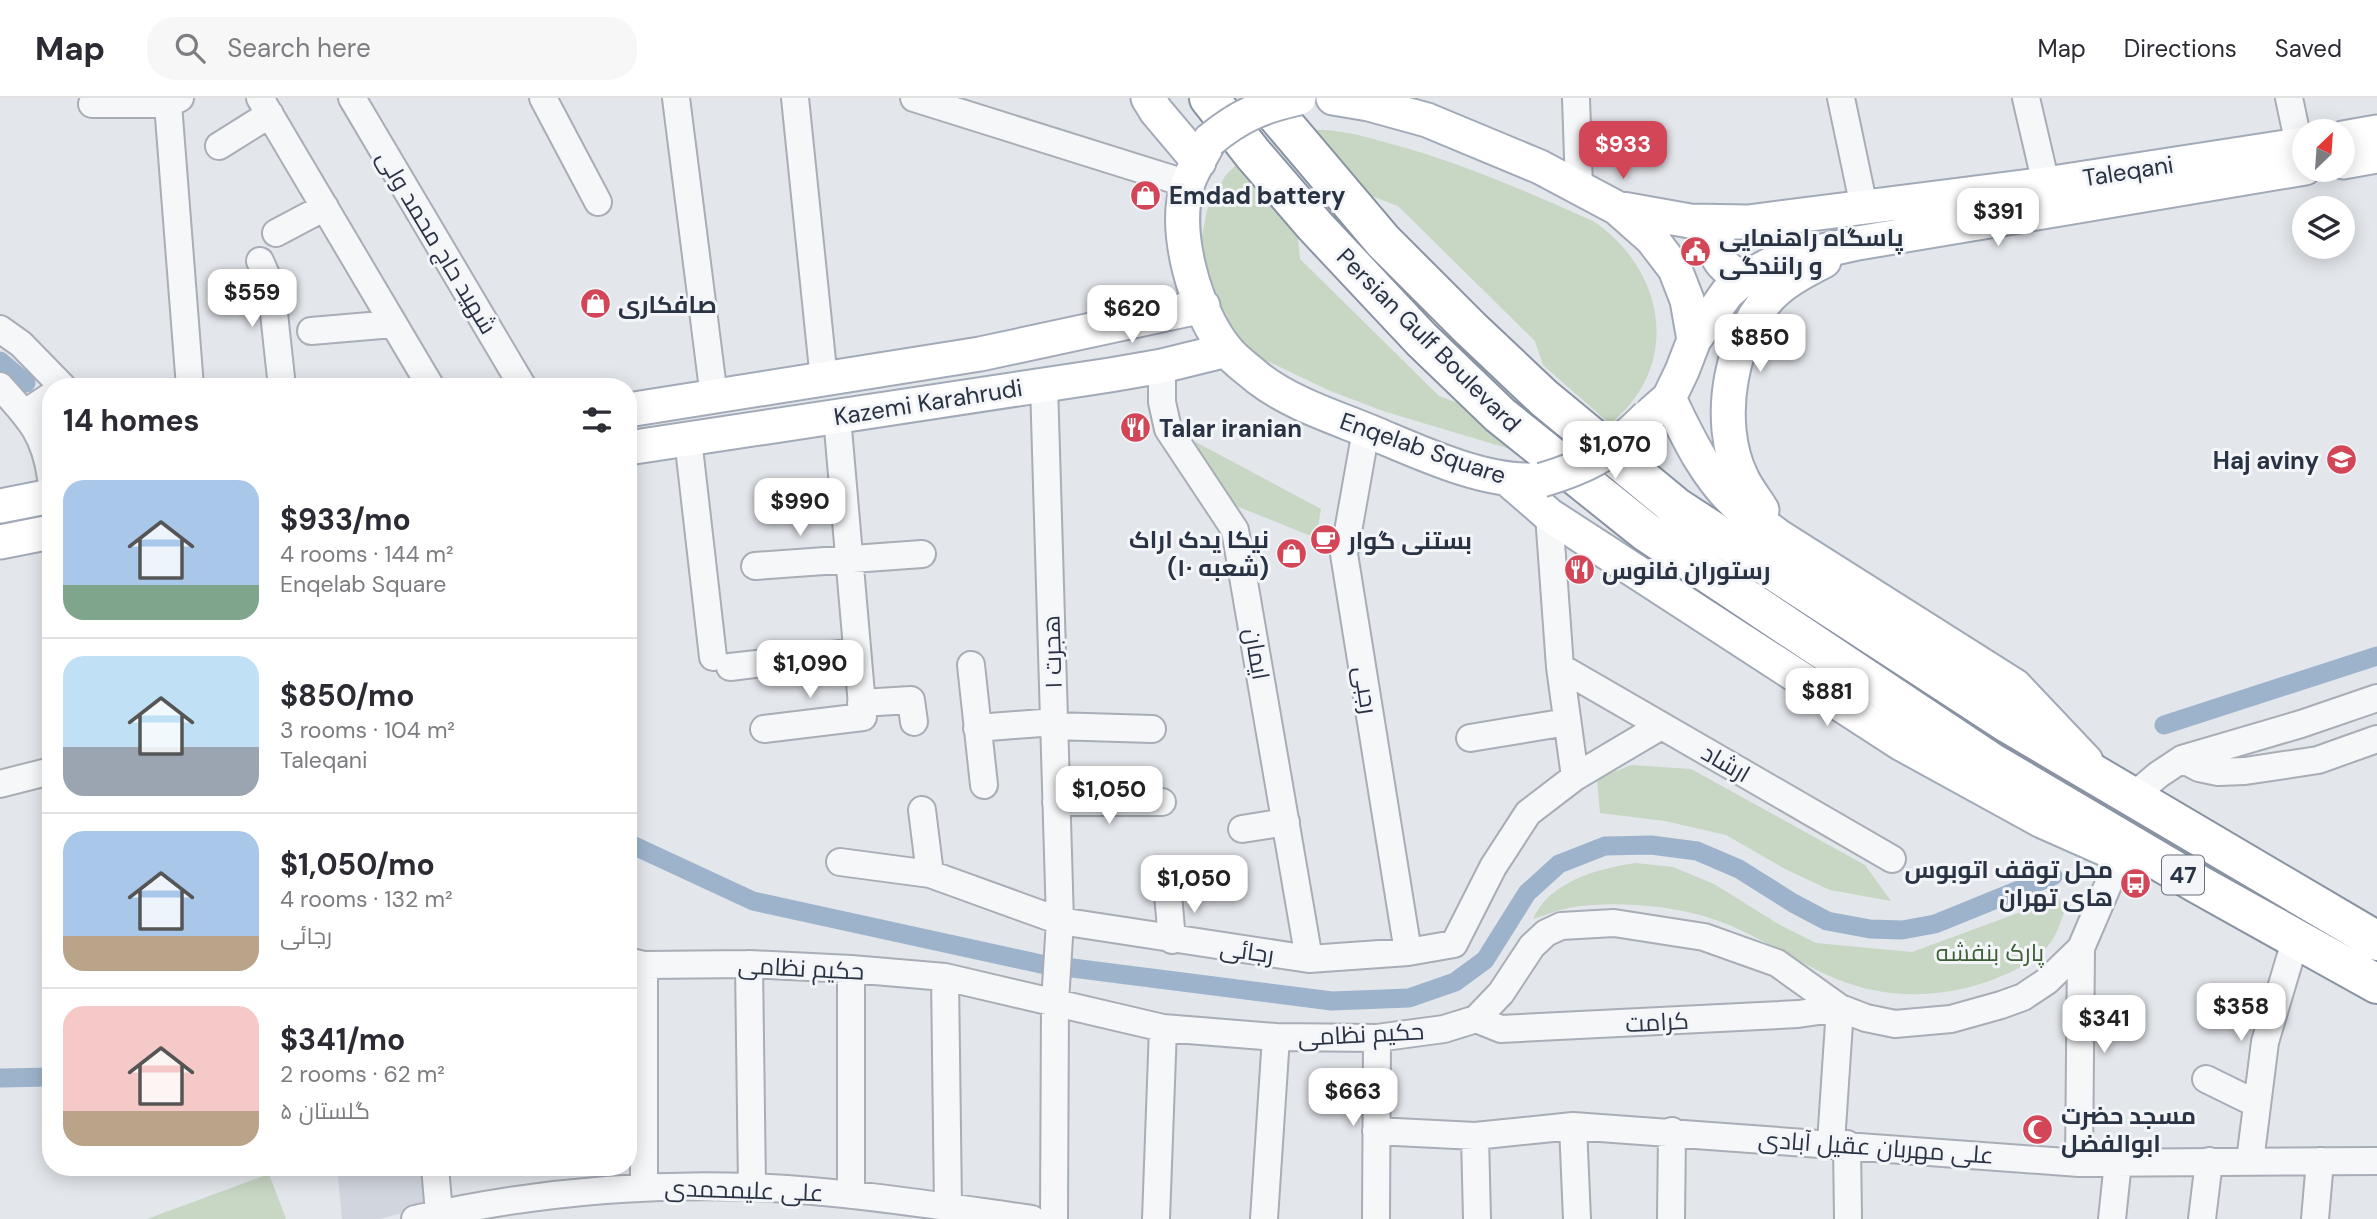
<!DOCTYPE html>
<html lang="en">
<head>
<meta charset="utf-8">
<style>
  :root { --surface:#fff; --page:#f7f7f7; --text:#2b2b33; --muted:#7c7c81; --line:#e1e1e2; --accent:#d24658 }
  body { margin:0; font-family:"DM Sans",Cairo,sans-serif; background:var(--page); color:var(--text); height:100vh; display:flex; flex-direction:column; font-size:26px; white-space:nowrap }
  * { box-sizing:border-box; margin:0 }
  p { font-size:23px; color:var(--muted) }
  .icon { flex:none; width:38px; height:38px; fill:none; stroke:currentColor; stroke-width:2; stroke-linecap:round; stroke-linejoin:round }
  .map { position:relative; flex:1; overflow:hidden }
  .sheet { position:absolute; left:42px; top:280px; width:595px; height:798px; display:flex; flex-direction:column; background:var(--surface); border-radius:28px; box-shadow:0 4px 18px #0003 }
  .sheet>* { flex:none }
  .needle { width:46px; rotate:25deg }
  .buttons { position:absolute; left:2292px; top:21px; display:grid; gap:14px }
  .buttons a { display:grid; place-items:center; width:63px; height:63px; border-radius:50%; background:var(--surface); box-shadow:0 4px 18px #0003; font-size:35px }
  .price { position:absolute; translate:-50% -60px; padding:0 16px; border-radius:14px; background:#fff; color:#222; font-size:23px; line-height:46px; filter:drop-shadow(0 2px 4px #0008) }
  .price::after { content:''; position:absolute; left:50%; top:42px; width:21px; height:16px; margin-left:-10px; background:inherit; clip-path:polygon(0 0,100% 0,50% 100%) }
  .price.active { background:var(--accent); color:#fff }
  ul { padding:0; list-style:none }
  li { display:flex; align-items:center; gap:21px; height:175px; padding:0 21px }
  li+li { border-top:2px solid var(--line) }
  li span { display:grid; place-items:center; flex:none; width:196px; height:140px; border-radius:21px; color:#555 }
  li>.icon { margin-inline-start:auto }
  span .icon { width:84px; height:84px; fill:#fffc; stroke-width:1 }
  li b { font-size:30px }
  h2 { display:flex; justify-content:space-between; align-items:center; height:84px; padding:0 21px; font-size:30px }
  header { display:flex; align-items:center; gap:42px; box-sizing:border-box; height:98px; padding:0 35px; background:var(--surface); border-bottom:2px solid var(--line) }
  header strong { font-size:33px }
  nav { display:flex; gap:38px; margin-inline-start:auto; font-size:24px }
  .search { width:490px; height:63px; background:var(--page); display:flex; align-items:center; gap:18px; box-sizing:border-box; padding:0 24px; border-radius:28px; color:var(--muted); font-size:26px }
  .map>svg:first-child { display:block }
</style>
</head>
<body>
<header>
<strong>Map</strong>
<div class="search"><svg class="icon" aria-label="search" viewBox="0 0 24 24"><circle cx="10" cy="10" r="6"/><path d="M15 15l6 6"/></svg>Search here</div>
<nav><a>Map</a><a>Directions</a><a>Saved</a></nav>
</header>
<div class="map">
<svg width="2377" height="1121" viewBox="0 0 2377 1121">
  <rect width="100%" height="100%" fill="#e3e6eb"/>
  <path fill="#d1d5dd" d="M337,1069h88l4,39 -49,13h-38z"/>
  <path fill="#c8d6c4" d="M1314,32c26,-1 49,6 74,13 71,19 138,48 205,78 73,49 89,145 17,203l-67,-59 -8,-24 -137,-135 -27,-10z
    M1239,64l58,68 3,29 139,137 19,7 52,46 -127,-38 -55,-21 -65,-31 -16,-10 -26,-28 -21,-73 7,-38 18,-34z
    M1177,334l144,77 -5,29 -92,-37z
    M1631,667l60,4 174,96 26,36 -61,-11 -45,-21 -59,-34 -61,-14 -65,-8 -3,-34z
    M1635,765l38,4 41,17 66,41 36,18 96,9 147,-54 5,15c-4,9 -7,21 -13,29 -14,19 -40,31 -62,39 -50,18 -105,18 -155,-3 -45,-20 -86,-50 -134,-63 -36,-10 -89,-14 -126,-8 -14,2 -28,8 -41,12 17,-38 64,-50 102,-56z
    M269,1076l17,45h-139z"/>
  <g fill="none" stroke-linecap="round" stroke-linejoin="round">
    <path stroke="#9db3cc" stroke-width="19" d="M0,263l26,22
      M2164,627l213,-69
      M628,745l125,58 288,63 291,37 77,-3 46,-16 30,-22 42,-67 32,-29 46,-18 46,-1 46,6 42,18 54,34 34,18 43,8 32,1 33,-6 118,-48
      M0,980l51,-1"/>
    <defs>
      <path id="minor" d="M260,0l171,289
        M352,0l171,289
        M543,0l55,104
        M676,0l38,299
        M795,0l29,282
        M914,0l274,86
        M1576,0l3,89
        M1841,0l23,109
        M2026,0l20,86
        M2289,0l10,47
        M92,6h76l12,-6
        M168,6l22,283
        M219,48l51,-32
        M276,135l49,-26
        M260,163l11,25 11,101
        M0,231l21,15 42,43
        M311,233l82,-7
        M1162,268v36l6,27 67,101 74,429
        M1044,286l16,537 -5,81 -1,217
        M0,288c29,32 45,48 51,92
        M25,315l26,-17
        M1366,332l-22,124 64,398
        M688,341l25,218
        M1549,417l11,152 15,110
        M755,468l167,-12
        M971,567l13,120
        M730,569l127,-15
        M1560,569l332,192
        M861,605l50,-3 3,22
        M1054,628l98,3
        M977,630l77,-6
        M764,631l99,-12 -26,-300
        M1470,640l97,-16
        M2182,661l17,9 19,4 27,-1 73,-11 59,-21
        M0,686l51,-13
        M2131,700l27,-23 24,-16 119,-35 76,-26
        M1056,704h106
        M922,712l8,64
        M1242,731l44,-7
        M840,764l90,12 130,47 249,38 99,-7 46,-8 39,-77 35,-54 47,-36 86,-51
        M1168,796l4,46
        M628,863l16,4 105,-1 102,5 94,8 218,51 113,9 101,1 67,-9 32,-10 25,-26 31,-47 14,-13 15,-7 53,-3 90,14 73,26 63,45 26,10 29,6 56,-5 50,-14 22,-8 24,-16 34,-33 39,-91
        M749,866l3,223
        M644,867v222
        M945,879l3,230
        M1476,921l25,10 297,-15 42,-6 -9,135
        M2206,981l51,25
        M1573,1028l4,93
        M1376,1033l99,5 98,-10 506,37 298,-2
        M1475,1038l2,83
        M1847,1046l1,75
        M2250,1063l15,-119 31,-104
        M2079,1065l2,-215
        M435,1069l4,46
        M851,1097v-226
        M415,1121c109,-25 225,-36 337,-32 94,4 187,19 280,32
        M1156,1121l7,-191
        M1264,1121l12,-182
        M1376,1121l1,-181
        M1671,1121l1,-88
        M2112,1121l6,-57
        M2202,1121l7,-58
        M2315,1121l5,-58"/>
      <path id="major" d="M1148,0l8,13 43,51
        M1333,0l36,6 58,16 113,47 77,41 35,31 23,30 12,31 7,40 -12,31 -13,27 -16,14
        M2343,40l34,-6
        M1210,42c-7,14 -17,28 -22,43 -16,47 7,128 38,166 8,11 22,20 32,29 35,27 80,40 120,57 45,19 104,46 153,45
        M2343,64l34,-6
        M1617,110l73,13 58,1 298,-38 259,-40
        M1724,125c-17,27 -7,42 19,56
        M1694,242l33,-47 16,-14 34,-18 81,-18 447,-75
        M1669,300c19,40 39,83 74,112 11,9 24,17 35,26l237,150 71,75
        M628,312l352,-56 223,-48
        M628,350l482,-73 52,-9 65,-16
        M1510,383l39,34 351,228 142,78 88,39
        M0,408l51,-10
        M1762,412c-6,-10 -15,-21 -20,-32 -28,-56 -12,-148 36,-189 14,-12 30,-20 46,-28
        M0,444l51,-10"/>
      <path id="highway" d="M1209,0l44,56 62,72 106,113 79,76 146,117 345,230 205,121 181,101
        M1262,0l121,143 88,88 73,69 132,109 333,217 368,217"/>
    </defs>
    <use href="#minor" stroke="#a8adb6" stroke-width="30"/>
    <use href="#major" stroke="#a2aab8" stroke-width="37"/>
    <use href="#highway" stroke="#8a93a3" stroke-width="42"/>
    <use href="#minor" stroke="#f6f7f9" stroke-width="26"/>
    <use href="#major" stroke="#fff" stroke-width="33"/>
    <use href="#highway" stroke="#fff" stroke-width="38"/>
    <defs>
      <path id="major-bridge" d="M1210,42c29,-24 52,-34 89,-42
        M1542,382c50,-15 69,-27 106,-64"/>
    </defs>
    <use href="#major-bridge" stroke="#a2aab8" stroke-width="37" stroke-linecap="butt"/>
    <use href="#major-bridge" stroke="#fff" stroke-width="33"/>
  </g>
  <defs>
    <symbol id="shop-disc" viewBox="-11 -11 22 22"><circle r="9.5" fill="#d24658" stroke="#f3f5f8"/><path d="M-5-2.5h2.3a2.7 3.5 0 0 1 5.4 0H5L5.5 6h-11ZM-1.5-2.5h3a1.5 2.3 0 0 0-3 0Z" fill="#fff"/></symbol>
    <symbol id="civic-disc" viewBox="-11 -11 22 22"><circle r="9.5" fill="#d24658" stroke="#f3f5f8"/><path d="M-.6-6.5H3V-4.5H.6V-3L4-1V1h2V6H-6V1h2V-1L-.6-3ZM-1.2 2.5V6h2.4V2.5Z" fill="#fff"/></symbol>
    <symbol id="restaurant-disc" viewBox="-11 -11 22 22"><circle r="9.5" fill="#d24658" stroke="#f3f5f8"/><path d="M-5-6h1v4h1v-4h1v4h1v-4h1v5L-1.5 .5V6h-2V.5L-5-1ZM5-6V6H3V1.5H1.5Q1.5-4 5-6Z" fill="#fff"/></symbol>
    <symbol id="school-disc" viewBox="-11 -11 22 22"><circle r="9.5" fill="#d24658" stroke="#f3f5f8"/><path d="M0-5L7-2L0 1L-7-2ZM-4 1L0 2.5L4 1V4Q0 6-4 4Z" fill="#fff"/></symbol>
    <symbol id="cafe-disc" viewBox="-11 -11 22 22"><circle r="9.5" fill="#d24658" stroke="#f3f5f8"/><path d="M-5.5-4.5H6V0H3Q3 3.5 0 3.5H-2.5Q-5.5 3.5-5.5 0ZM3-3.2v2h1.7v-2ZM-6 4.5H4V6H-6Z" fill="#fff"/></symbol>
    <symbol id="bus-disc" viewBox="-11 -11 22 22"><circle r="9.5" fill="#d24658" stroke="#f3f5f8"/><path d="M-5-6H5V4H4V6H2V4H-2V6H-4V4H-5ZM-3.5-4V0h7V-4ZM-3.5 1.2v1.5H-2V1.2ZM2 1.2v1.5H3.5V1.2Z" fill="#fff"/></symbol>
    <symbol id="mosque-disc" viewBox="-11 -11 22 22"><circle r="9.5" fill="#d24658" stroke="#f3f5f8"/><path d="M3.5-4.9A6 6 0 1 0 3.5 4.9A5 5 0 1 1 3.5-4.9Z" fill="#fff"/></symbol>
  </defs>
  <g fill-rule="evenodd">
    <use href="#shop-disc" x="1128" y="80" width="35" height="35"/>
    <use href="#civic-disc" x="1678" y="136" width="35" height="35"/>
    <use href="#shop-disc" x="578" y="188" width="35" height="35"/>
    <use href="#restaurant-disc" x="1118" y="312" width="35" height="35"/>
    <use href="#school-disc" x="2324" y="344" width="35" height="35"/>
    <use href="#cafe-disc" x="1308" y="424" width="35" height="35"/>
    <use href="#shop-disc" x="1274" y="438" width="35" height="35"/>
    <use href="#restaurant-disc" x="1562" y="454" width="35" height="35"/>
    <use href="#bus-disc" x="2118" y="768" width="35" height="35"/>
    <use href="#mosque-disc" x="2020" y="1014" width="35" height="35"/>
  </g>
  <g text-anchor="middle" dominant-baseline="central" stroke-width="6" stroke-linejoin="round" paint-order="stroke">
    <rect fill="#f3f5f8" stroke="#666d7a" stroke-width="2" x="2162" y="757.5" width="42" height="39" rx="5"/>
    <g font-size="23" font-weight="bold" fill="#2a3344">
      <text x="2183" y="777">47</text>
    </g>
    <g font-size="24" fill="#2a3344" stroke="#f3f5f8">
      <text transform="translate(2128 73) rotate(-9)">Taleqani</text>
      <text transform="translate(437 144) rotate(59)">شهید حاج محمد ولی</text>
      <text transform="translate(1429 242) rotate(45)">Persian Gulf Boulevard</text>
      <text transform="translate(928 304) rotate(-9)">Kazemi Karahrudi</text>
      <text transform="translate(1423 350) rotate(19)">Enqelab Square</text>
      <text transform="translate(1052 554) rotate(-92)">هجرت ۱</text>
      <text transform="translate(1257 556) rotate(80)">ایمان</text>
      <text transform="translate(1366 592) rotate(81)">رجبی</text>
      <text transform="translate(1726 665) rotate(30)">ارشاد</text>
      <text transform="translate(1247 853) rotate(8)">رجائی</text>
      <text transform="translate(801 870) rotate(3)">حکیم نظامی</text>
      <text transform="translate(1657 924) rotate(-3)">کرامت</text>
      <text transform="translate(1361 936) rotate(-3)">حکیم نظامی</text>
      <text transform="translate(1876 1049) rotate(4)">علی مهربان عقیل آبادی</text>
      <text transform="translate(744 1092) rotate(2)">علی علیمحمدی</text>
    </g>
    <g font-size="24" font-weight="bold" fill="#2a3344" stroke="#f3f5f8" text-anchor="start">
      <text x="1169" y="97">Emdad battery</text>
      <text x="1719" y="139">پاسگاه راهنمایی<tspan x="1719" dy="28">و رانندگی</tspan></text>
      <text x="618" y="206">صافکاری</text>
      <text x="1159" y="330">Talar iranian</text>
      <text x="2319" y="362" text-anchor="end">Haj aviny</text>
      <text x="1269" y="441" text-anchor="end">نیکا یدک اراک<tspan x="1269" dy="28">(شعبه ۱۰)</tspan></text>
      <text x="1348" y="442">بستنی گوار</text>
      <text x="1602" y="472">رستوران فانوس</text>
      <text x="2113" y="771" text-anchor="end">محل توقف اتوبوس<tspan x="2113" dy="28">های تهران</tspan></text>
      <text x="2061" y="1017">مسجد حضرت<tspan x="2061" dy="28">ابوالفضل</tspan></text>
    </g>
    <g font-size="24" fill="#3e6037" stroke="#f3f5f8">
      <text x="1990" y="854">پارک بنفشه</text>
    </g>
  </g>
</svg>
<div class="buttons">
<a><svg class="needle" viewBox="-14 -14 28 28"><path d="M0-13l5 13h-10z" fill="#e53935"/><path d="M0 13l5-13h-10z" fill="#7c7c81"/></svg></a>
<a><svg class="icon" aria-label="layers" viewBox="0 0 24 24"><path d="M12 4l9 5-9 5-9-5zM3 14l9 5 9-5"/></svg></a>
</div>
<b class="price active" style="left:1623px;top:83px">$933</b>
<b class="price" style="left:1998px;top:150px">$391</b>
<b class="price" style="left:252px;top:231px">$559</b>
<b class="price" style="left:1132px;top:247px">$620</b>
<b class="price" style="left:1760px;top:276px">$850</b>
<b class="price" style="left:1615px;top:383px">$1,070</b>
<b class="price" style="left:800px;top:440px">$990</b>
<b class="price" style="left:810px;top:602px">$1,090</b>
<b class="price" style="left:1827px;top:630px">$881</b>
<b class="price" style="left:1109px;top:728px">$1,050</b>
<b class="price" style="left:1194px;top:817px">$1,050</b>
<b class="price" style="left:2241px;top:945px">$358</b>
<b class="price" style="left:2104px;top:957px">$341</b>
<b class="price" style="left:1353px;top:1030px">$663</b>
<section class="sheet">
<h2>14 homes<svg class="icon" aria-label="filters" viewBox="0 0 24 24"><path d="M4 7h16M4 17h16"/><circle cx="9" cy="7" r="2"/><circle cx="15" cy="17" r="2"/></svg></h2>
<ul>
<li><span style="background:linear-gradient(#a9c7e8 75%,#7fa58c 0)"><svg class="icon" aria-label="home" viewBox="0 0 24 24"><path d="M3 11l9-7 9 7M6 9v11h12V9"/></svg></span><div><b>$933/mo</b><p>4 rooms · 144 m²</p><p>Enqelab Square</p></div></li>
<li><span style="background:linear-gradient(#bfe0f5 65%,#9aa5b1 0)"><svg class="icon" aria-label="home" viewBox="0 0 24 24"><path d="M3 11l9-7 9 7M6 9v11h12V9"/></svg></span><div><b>$850/mo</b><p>3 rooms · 104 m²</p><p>Taleqani</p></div></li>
<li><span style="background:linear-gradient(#a9c7e8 75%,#b9a48a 0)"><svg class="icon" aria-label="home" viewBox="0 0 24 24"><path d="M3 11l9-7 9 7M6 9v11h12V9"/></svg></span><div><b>$1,050/mo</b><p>4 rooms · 132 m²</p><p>رجائی</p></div></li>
<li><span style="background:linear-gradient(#f6c9c9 75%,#b9a48a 0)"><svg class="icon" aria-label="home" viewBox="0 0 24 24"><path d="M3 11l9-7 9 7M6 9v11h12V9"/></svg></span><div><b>$341/mo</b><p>2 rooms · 62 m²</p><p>گلستان ۵</p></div></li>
</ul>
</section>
</div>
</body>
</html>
